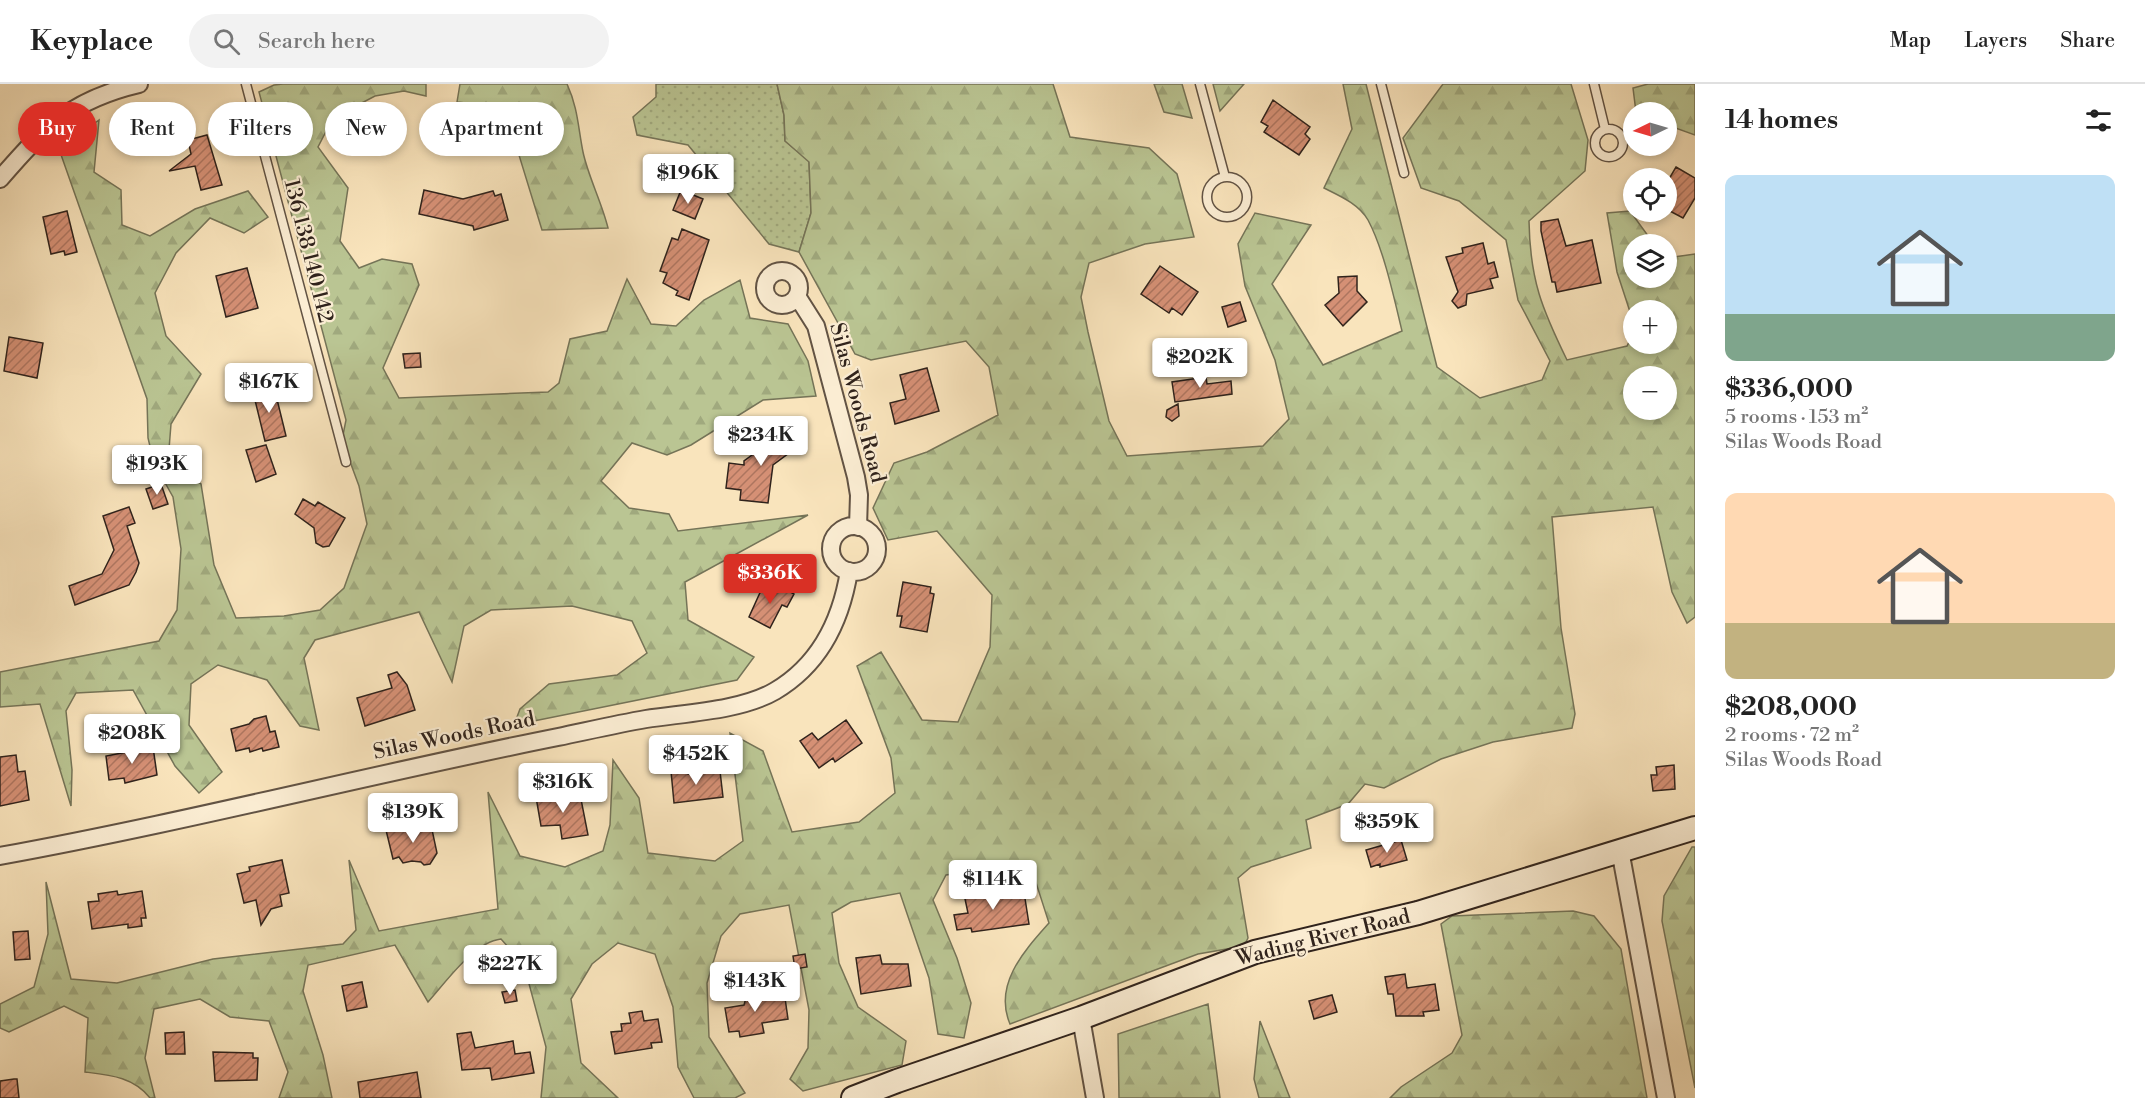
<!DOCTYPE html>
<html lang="en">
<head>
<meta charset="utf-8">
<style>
  :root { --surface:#fff; --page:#f2f2f2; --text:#222; --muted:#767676; --line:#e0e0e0; --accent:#d93025 }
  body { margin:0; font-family:"Libre Bodoni",serif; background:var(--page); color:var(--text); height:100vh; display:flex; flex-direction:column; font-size:22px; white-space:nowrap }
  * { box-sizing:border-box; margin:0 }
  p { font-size:20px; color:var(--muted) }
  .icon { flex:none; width:33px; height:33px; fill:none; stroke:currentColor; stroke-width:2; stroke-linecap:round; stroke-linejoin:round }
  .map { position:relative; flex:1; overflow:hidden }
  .panel { display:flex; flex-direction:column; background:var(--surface); width:450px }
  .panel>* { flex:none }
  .banner { position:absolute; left:18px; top:18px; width:570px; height:54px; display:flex; gap:12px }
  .needle { width:39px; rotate:265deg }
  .tools { position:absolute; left:1623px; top:18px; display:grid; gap:12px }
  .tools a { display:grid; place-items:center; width:54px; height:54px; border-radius:50%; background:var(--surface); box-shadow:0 3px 9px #0003; font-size:30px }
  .price { position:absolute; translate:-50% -51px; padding:0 14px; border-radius:6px; background:#fff; color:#222; font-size:20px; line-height:39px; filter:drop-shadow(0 2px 3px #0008) }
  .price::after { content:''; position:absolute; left:50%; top:36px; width:18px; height:14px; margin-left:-9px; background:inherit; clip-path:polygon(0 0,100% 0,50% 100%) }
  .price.selected { background:var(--accent); color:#fff }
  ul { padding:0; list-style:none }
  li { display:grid; align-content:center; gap:12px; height:318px; padding:0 30px }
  li span { display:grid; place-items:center; height:186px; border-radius:12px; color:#555 }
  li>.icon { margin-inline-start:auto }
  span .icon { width:108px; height:108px; fill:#fffc; stroke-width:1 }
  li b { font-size:26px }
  h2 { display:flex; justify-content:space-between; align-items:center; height:72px; padding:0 30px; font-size:26px }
  .tag { padding:0 21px; border-radius:27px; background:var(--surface); box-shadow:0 3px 9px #0003; font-size:21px; line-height:54px }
  .tag.selected { background:var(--accent); color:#fff }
  header { display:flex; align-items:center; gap:36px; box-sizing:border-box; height:84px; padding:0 30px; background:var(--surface); border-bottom:2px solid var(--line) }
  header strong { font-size:28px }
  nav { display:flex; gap:33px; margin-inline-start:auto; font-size:21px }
  .search { width:420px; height:54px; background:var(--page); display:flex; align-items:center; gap:15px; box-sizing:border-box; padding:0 21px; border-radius:33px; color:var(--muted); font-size:22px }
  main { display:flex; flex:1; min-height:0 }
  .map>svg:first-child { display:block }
</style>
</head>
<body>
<header>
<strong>Keyplace</strong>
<div class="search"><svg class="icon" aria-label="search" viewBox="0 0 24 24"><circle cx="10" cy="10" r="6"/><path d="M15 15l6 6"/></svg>Search here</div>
<nav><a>Map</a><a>Layers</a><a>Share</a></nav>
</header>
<main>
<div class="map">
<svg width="1695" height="1014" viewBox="0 0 1695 1014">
  <defs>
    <pattern id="grass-dots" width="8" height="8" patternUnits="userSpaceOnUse" patternTransform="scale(1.5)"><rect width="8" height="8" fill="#bac593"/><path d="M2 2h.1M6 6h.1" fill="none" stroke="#a0a97e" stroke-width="1.8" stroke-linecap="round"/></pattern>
    <pattern id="forest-firs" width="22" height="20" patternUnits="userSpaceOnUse" patternTransform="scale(1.5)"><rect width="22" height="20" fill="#bac593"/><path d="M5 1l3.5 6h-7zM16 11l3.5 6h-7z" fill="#a0a97e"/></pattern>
    <pattern id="building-hatch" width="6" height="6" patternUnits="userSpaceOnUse" patternTransform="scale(1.5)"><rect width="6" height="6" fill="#d59075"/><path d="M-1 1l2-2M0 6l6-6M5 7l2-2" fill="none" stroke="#ad755f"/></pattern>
  </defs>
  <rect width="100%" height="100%" fill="#f9e4bc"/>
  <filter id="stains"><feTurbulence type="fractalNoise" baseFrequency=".00333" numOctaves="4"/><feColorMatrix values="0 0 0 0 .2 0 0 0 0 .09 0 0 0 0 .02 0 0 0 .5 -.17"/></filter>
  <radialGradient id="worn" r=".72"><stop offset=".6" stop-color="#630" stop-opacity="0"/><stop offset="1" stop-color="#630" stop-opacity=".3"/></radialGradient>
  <path fill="url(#grass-dots)" stroke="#757458" stroke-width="1.5" d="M656,0h121l7,31 1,26 24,20 2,52 -12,39 -30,-8 -81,-99 -51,-10 -4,-18 23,-20z"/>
  <path fill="url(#forest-firs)" stroke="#757458" stroke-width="1.5" fill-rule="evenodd" d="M426,0v12l-22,-5 -29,5 -42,22 -15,29 30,41 -8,53 19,27 23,-9 30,5 7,21 -36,83 16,30 149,-6 11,-9 11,-44 37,-8 20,-52 24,45 25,2 28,-26 36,-20 10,38 38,6 20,37 8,35 -53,4 -72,45 -24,10 -35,-12 -31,38 28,27 40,6 9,17 130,-16 -123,67 3,38 66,37 -17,23 -223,45 6,-16 29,-25 68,-9 30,-22 -15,-32 -60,-15 -81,4 -27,16 -12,56 -33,-70 -104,28 -11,18 15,72 -19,-4 -33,-46 -49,-15 -27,19 -2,41 33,47 -23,21 -24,-27 -42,-76 -57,3 -10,18 6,59 -1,36 -31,-102 -40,3v-35l159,-31 18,-31 4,-61 -8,-52 -19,-34 -6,-25 -1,-39 -88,-250 40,-29 -5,52 27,18 1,35 28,11 45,-27 53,-18 20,26 -24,16 -34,-15 -34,35 -21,40 11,43 35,38 -30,50 -3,38 33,22 13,81 22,53 48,-2 36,-6 24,-22 23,-64 -8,-38 -17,-46 4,-20 -87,-328 15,-7 9,-1z
    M460,0h107c11,24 11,43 16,68 5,24 19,51 25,76l-66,2 -35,-114 -15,-10 -35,-4z
    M777,0h276l17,53 79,11 28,26 17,63 -49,7 -56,19 -8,34 7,35 21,89 18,35 136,-10 26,-27 -14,-59 -30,-74 -7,-42 17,-31 56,12 -39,59 51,81 79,-34c-8,-33 -18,-81 -34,-111 -9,-16 -28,-24 -44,-32l28,-59 -9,-45h23l71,283 43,31 62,-18 8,-19 -32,-61 -12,-60 -47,-39 -38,-13 -18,-50 40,-54h128l17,56 -3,31 -56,50c1,59 13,88 38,139l60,-14 6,-12 1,10h32v-34h-32l-1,11 -16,-49 -10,-59 23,-2 24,33h-20v34h32l1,-20 28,-4v363l-8,6 -15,-31 -19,-85 -101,10 9,111 14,86 -3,14 -79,14 -52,17 -57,29 -19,-4 -17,20 -42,16 5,28 -60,19 -13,11 10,60 -4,8 -46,8 -188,70c-17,-40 15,-74 39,-101l-19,-59 -84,11 -13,25 24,58 14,45 -7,35 -26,-4 -9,-56 -29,-85 -49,9 -19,11 7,50 19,44 48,34 -4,24 -99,26 -13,-12 18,-31 1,-38 -20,-105 -49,9 -19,22 -14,47 2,54 36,56 -10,5h-41l-16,-31 -5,-60 -18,-53 -37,-11 -26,21 -21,35 10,64 37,35h-77l5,-51 -22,-82 -23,-26c-27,3 -55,43 -73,63l-33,-57 -87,20 -5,26 20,64 9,43h-53l9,-26 -19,-51 -39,-4 -30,-18 -46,10 -9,49 10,40h-5c-16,-21 -40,-23 -65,-26l3,-54 -24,-12 -55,26 -9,-4v-24l34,-17 14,-53 -2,-52 25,97 46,4 96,-24 130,-15 13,-14 -7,-70 30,71 119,-22 -10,-117 32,64 45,11 38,-16 7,-26 3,-65 26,38 9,55 67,8 28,-20 -13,-108 33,18 29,81 67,-10 36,-29 -4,-35 -34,-92 24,-14 41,68 36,2 32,-75 2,-52 -55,-64 -49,9 -15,-32 21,-45 33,-11 71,-37 -9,-48 -23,-26 -95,19 -16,-6 -56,-102 12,-39 -2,-51 -24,-21 -1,-26zM1634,292h32v34h-32z
    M1154,0h28l10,34 -28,-6z
    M1213,0h31l-24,27z
    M1648,0h47v51l-28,-10 -1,-13h-30l-3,-24z
    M1692,763h3v241l-33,-167 2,-25z
    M1573,827l21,5 27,33 26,149h-257l11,-11 51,-34 10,-18 -21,-111 11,-8z
    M1208,920l12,94h-101l-1,-64z
    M1260,937l30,77h-31l-5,-19z"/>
  <path fill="url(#building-hatch)" stroke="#30231c" stroke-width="1.5" d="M1273,16l37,27 -5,7 5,5 -11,16 -35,-23 4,-6 -7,-4z
    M207,51l15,50 -21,5 -6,-24 -26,5 22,-17 -3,-14z
    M1676,83l19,11v20l-12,20 -17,-9v-25z
    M424,106l39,9 30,-8 2,5 6,-2 7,26 -34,10 -1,-4 -54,-12z
    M681,106l22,9 -8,20 -22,-9z
    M67,127l10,41 -12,3 -1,-4 -13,3 -8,-37z
    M1558,135l8,27 26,-6 9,43 -44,9 -2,-10h-3l-11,-51v-9z
    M682,145l27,11 -20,60 -13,-5 2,-4 -15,-8 4,-10 -7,-2 12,-33 6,2z
    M1483,159l5,21 6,-2 4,15 -8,2 3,9 -26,6 -1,11 -8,3 -6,-7 6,-9 -12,-35 17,-4 -1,-5z
    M1160,182l38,26 -16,23 -10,-7 -3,5 -28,-19z
    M247,184l11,40 -32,9 -10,-41z
    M1357,192v15l10,11 -24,24 -18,-21 14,-12 -1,-16z
    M1240,218l6,19 -18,6 -6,-20z
    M9,253l34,6 -6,35 -33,-7z
    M420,269l1,14 -16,1 -2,-14z
    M927,284l12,43 -44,13 -5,-21 16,-4 -6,-24z
    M1206,293l1,7 24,-3 1,13 -57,8 -3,-20z
    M274,303l12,49 -21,5 -12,-49z
    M1178,320l1,12 -7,5 -6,-4 1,-7z
    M788,340l12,21 -27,20 -5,38 -28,-3 1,-10 -15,-2 3,-25 15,2v-4l19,-14 -2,-3z
    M266,361l10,29 -20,8 -10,-32z
    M161,400l7,20 -15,5 -7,-20z
    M303,415l12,7 3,-4 27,16 -16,28 -6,1 -7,-4 -2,-15 -19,-14z
    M129,423l6,16 -8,3 12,37 -3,9 -7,13 -54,20 -6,-19 33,-12 12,-24 -11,-34z
    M903,498l28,5 -1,6 4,1 -7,38 -27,-5 2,-11h-5z
    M763,502l13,7 4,-7 14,8 -7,13 -5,-2 -12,23 -21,-11z
    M397,588l10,13 8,25 -50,16 -8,-28 35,-10 -4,-13z
    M266,632l4,16 5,-1 4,16 -16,4 -1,-3 -12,4 -1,-4 -13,3 -5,-22 18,-5 5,-5z
    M846,636l16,23 -27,19 -2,-4 -14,10 -19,-27 12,-8 6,7z
    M153,663l4,28 -32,8 -1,-5 -15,2 -3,-24z
    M16,671l2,17 7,-1 4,29 -29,6v-49z
    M1674,681l1,24 -22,2 -2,-16h6l-1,-8z
    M688,685v5l32,-3 3,26 -49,6 -3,-32z
    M568,708l1,4 11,-2 8,41 -26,4 -2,-14 -19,1 -5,-29z
    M418,739l1,5 12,-3 6,28 -7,11 -6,1 -3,-3 -9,-1 -9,2 -4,-6 -6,2 -7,-29z
    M1401,756l6,20 -27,7v-3l-9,3 -5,-17z
    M282,776l7,33 -9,2 2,11 -11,3 -10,16 -5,-25 -12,3 -7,-29 13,-3 -1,-4z
    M995,805l2,7 27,-4 5,32 -57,8 -1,-4 -14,2 -3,-15 14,-2 -4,-19z
    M117,807l1,4 24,-4 4,27h-5l1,8 -14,2v-4l-36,5 -4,-27 11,-1 -1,-7z
    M28,847l2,28 -15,1 -2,-28z
    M805,870l2,13 -12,2 -2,-13z
    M880,871l2,9h26l3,22 -50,8 -5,-36z
    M1405,890l2,14 28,-4 4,26 -16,2 1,4h-28l-3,-22h-5l-3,-17z
    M362,898l5,25 -20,4 -5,-25z
    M765,901l2,15 18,-2 3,21 -26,4 2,10 -24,4 -1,-6 -10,1 -4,-24 19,-3 5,-18z
    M515,906l2,11 -12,2 -3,-11z
    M1332,911l5,17 -23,7 -5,-18z
    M642,927l2,10 14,-2 4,23 -11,1 1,5 -37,6 -4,-22 11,-1 -1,-7 10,-1 -2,-10z
    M184,948l1,22h-19l-1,-21z
    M471,948l4,16 38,-7 2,13 15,-2 4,21 -42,7 -2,-12 -28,2 -5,-36z
    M213,968l40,1v5h5l-1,22 -42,1z
    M417,988l4,26h-61l-2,-16z
    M14,995h3l2,19h-19v-17z"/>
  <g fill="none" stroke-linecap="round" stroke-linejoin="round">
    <defs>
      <path id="service" d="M246,0l100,378
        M1200,0l25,93
        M1381,0l23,89
        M1594,0l11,45
        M1595 59a14 14 0 1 1 28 0a14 14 0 1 1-28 0Z
        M1207 113a20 20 0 1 1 40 0a20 20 0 1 1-40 0Z"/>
      <path id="minor" d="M0,95c45,-52 71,-79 139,-95
        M765 204a17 17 0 1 1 34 0a17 17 0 1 1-34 0Z
        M797,212l19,30 40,151 3,18 -1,32
        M831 465a23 23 0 1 1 46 0a23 23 0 1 1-46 0Z
        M1620,766l46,248
        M0,772c187,-34 372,-82 558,-119 29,-6 59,-13 88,-18 38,-6 95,-8 129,-28 44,-26 66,-70 74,-120
        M1081,934l14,80"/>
      <path id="secondary" d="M853,1014l44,-17 184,-63 174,-66 163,-39 277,-85"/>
    </defs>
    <use href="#service" stroke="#625344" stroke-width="11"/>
    <use href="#minor" stroke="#625344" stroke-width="20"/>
    <use href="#secondary" stroke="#30231c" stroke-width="26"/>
    <use href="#service" stroke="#fbedd3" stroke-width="8"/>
    <use href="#minor" stroke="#fbedd3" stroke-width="16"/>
    <use href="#secondary" stroke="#fbedd3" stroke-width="22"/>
  </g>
  <g text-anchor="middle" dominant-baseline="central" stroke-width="4.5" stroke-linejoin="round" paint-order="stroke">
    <g font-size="21" fill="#30231c" stroke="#fbedd3">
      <text transform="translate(308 167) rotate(76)">136 138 140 142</text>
      <text transform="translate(857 319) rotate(75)">Silas Woods Road</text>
      <text transform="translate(454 652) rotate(-12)">Silas Woods Road</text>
      <text transform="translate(1323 854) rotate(-14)">Wading River Road</text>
    </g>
  </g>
  <rect width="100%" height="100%" filter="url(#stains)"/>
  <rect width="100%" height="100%" fill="url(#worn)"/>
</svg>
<div class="tools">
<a><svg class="needle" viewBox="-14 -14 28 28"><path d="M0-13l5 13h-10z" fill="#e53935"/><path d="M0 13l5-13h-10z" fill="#767676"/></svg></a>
<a><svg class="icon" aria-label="locate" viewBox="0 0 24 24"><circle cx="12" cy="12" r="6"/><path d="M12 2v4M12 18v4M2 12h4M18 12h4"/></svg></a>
<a><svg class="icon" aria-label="layers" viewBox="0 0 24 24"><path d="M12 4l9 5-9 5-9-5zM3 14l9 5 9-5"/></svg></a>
<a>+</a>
<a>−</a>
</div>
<b class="price" style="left:688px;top:121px">$196K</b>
<b class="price" style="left:1200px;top:305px">$202K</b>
<b class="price" style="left:269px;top:330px">$167K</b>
<b class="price" style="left:761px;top:383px">$234K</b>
<b class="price" style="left:157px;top:412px">$193K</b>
<b class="price selected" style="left:770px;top:521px">$336K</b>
<b class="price" style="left:132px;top:681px">$208K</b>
<b class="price" style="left:696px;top:702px">$452K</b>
<b class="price" style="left:563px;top:730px">$316K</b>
<b class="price" style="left:413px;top:760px">$139K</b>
<b class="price" style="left:1387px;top:770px">$359K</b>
<b class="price" style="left:993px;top:827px">$114K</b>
<b class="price" style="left:510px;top:912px">$227K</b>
<b class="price" style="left:755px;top:929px">$143K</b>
<div class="banner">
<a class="tag selected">Buy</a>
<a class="tag">Rent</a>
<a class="tag">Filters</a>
<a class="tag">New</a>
<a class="tag">Apartment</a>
</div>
</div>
<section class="panel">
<h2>14 homes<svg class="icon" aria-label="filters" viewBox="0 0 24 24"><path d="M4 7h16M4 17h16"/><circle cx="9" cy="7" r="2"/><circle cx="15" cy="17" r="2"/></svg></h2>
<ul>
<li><span style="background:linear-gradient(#bfe0f5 75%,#7fa58c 0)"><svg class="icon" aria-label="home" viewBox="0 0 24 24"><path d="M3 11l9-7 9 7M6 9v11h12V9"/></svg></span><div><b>$336,000</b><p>5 rooms · 153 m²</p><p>Silas Woods Road</p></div></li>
<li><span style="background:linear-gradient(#ffd9b3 70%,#c2b280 0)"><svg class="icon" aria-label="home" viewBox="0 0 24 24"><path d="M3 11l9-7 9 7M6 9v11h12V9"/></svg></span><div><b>$208,000</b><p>2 rooms · 72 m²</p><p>Silas Woods Road</p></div></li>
</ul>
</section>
</main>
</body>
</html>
